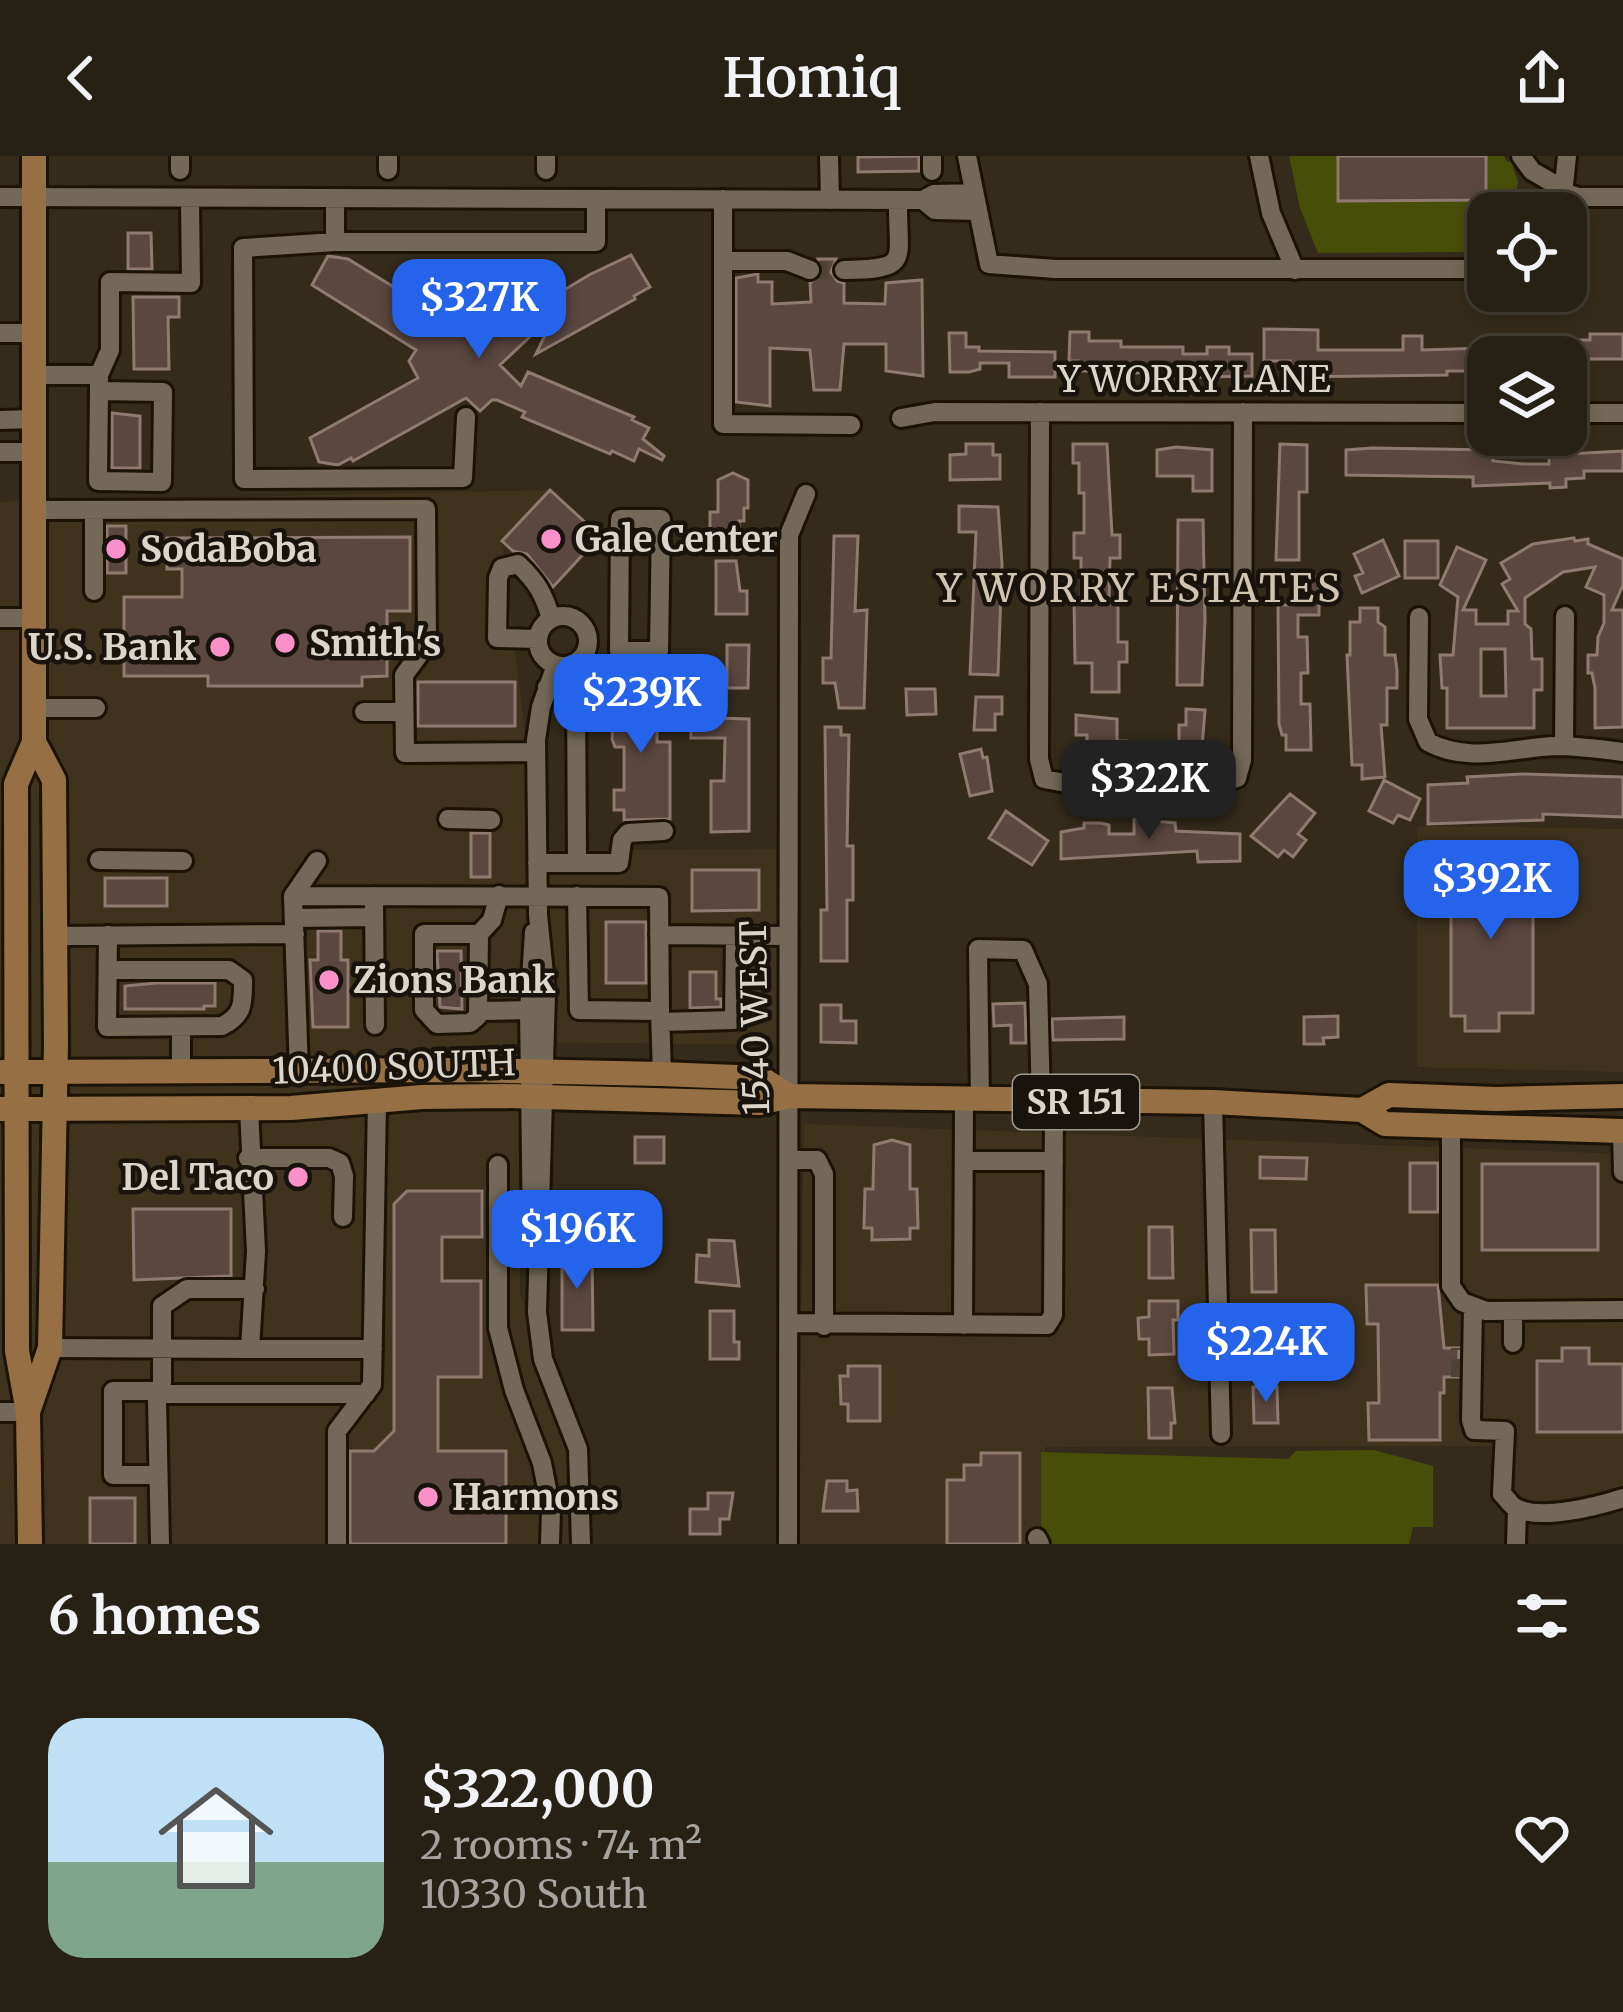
<!DOCTYPE html>
<html lang="en">
<head>
<meta charset="utf-8">
<style>
  :root { --surface:#272014; --page:#332d22; --text:#f1f3f6; --muted:#a4a3a0; --line:#433e34; --accent:#2563eb }
  body { margin:0; font-family:Merriweather,serif; background:var(--page); color:var(--text); height:100vh; display:flex; flex-direction:column; font-size:45px; white-space:nowrap }
  * { box-sizing:border-box; margin:0 }
  p { font-size:39px; color:var(--muted) }
  .icon { flex:none; width:66px; height:66px; fill:none; stroke:currentColor; stroke-width:2; stroke-linecap:round; stroke-linejoin:round }
  .map { position:relative; height:1388px; overflow:hidden }
  .details { display:flex; flex-direction:column; background:var(--surface); flex:1 }
  .details>* { flex:none }
  .buttons { position:absolute; left:1467px; top:36px; display:grid; gap:24px }
  .buttons a { display:grid; place-items:center; width:120px; height:120px; border-radius:24px; background:var(--surface); box-shadow:0 6px 18px #0003,0 0 0 3px var(--line); font-size:60px }
  .price { position:absolute; translate:-50% -102px; padding:0 27px; border-radius:24px; background:var(--accent); color:#fff; font-size:39px; line-height:78px; filter:drop-shadow(0 3px 6px #0008) }
  .price::after { content:''; position:absolute; left:50%; top:72px; width:36px; height:27px; margin-left:-18px; background:inherit; clip-path:polygon(0 0,100% 0,50% 100%) }
  .price.selected { background:#222; color:#fff }
  ul { padding:0; list-style:none }
  li { display:flex; align-items:center; gap:36px; height:300px; padding:0 48px }
  li span { display:grid; place-items:center; flex:none; width:336px; height:240px; border-radius:36px; color:#555 }
  li>.icon { margin-inline-start:auto }
  span .icon { width:144px; height:144px; fill:#fffc; stroke-width:1 }
  li b { font-size:51px }
  h2 { display:flex; justify-content:space-between; align-items:center; height:144px; padding:0 48px; font-size:51px }
  header { display:flex; justify-content:space-between; align-items:center; height:156px; padding:0 48px; background:var(--surface); font-size:54px; font-weight:600 }
  .map>svg:first-child { display:block }
</style>
</head>
<body>
<header><svg class="icon" aria-label="back" viewBox="0 0 24 24"><path d="M15 5l-7 7 7 7"/></svg>Homiq<svg class="icon" aria-label="share" viewBox="0 0 24 24"><path d="M12 15V3M7 8l5-5 5 5M5 13v7h14v-7"/></svg></header>
<div class="map">
<svg width="1623" height="1388" viewBox="0 0 1623 1388">
  <rect width="100%" height="100%" fill="#342b1b"/>
  <path fill="#3f331e" d="M550,334l-48,52 37,308 237,-1 1,196 -261,-3 5,81 -1,170 45,143 8,108h-573v-1042z
    M1417,670l206,3v243l-206,-5z
    M804,968l819,30v358l-120,-3 -9,-63 -449,1 1,97h-248z"/>
  <path fill="#474e08" d="M1289,0h49l1,45 147,-1v-44h18l3,6 4,-1 7,21 -7,31h-23v24l-24,15 -146,1 -18,-45z
    M1374,1294l59,16v61h-20l-4,17h-359l-9,-16v-76l247,7 8,-8z"/>
  <path fill="#5a473f" stroke="#8f7a72" stroke-width="3" fill-rule="evenodd" d="M919,0v15l-61,1v-15z
    M1338,0h148v44l-148,1z
    M128,77h23l1,36h-24z
    M631,99l19,32 -16,9 1,3 -99,55 20,-42 -56,53 21,21 7,-14 106,45 -2,3 17,8 -6,11 21,17 -2,4 -23,-11 -5,12 -22,-10 -2,3 -88,-37 3,-5 -28,-12h-5l-12,11 -14,-13 -113,63 -2,-3 -13,7 -19,-3 -9,-24 108,-60 -9,-17 7,-11 -104,-65 16,-29 20,3 108,66 11,-12v-18l26,1v16l13,13 83,-50z
    M818,103h18l-5,13 6,9 7,2v20l41,1 1,-21 36,-3 1,96 -37,-5v-27h-42l-4,46h-26l-4,-40 -40,-2v58l-34,-4v-124l22,-4v8h14v22l39,-2 -1,-19 13,-9z
    M133,141h46v20h-11l1,52h-35z
    M1264,173l54,1v20h85v-14h19v14l65,-2v-7h14v16h-13v14h-41v4l-157,2v-16h-26z
    M1070,176h19v9h32v6h62v7h24v-7h22v7h23v22l-87,2v-7l-70,5v-5h-17v-10h-9z
    M949,177h17v14h13v4l76,1v25h-46v-14h-29v6l-11,3h-19z
    M1590,178h33v25h-45v8h-12v-10h-37v-17h61z
    M112,257l28,3v52h-28z
    M966,288h27v11h7v24l-50,1v-25l16,-1z
    M1073,288h34l5,91h8v23h-10l-1,45h9v39h9v20h-8v30h-27v-29h-17l-1,-64h7v-41h-7v-25h10v-40h-5v-30h-6z
    M1280,288l27,1v47h-8v68h-23z
    M1176,291l36,3v41h-19v-15h-36v-26z
    M1372,292l121,2v11l30,3h26v-9l74,-4v20h-39v7l-18,1v8l-16,1v-5l-77,3v-9l-127,-2v-25z
    M733,317l15,7v28h-4v13h-5v16h-29v-25h8v-32z
    M550,334l50,46 -47,51 -26,-33 -14,-3 -11,-10z
    M959,350l39,1 4,57 -4,111 -28,-1 6,-142h-17z
    M1178,364h25l2,100 -3,65h-25z
    M107,370h19v47h-19z
    M834,380h24l-3,75 12,-1 -3,98h-25l-4,-25h-12v-25h8z
    M410,381v74h-23v65l-25,1v9h-154v-10h-84v-79h58v-28h-15v-31z
    M1574,382l1,3 13,-2v5l35,15v26l-11,25h11v117l-28,1v-40l-3,-15h-4v-18h9l1,-18 6,-14v-28l-18,-8 9,-20 -32,5 -38,26v26l6,5 1,30h10v31h-8v38h-87v-40h-5l-2,-33h13l5,-58 -18,-12 17,-38 29,13 -23,50h13v14h32v-13h10l-16,-27 8,-5 -9,-16 32,-19zM1481,493h24l1,47h-25z
    M1383,384l16,36 -37,17 -7,-17 8,-3 -9,-19z
    M1405,385h33v37h-33z
    M716,405h20l4,30h7v23h-31z
    M1296,421h23v38h-21v22h9l1,36h-7v31h9l1,46h-25v-15h-4l-3,-11 -1,-119h14v-21h4z
    M1360,452h18v14l7,5v28h10l2,15v18h-10v37h-6l4,52 -23,2v-14h-10l-5,-110h3v-33h10z
    M727,489h22l-1,43h-21z
    M418,526h97v44h-97z
    M615,531h42v55h13v77l-46,1v-10h-10v-20h10v-43h-9l-3,-8z
    M906,533h29l1,25 -29,1z
    M976,541h26v17h-7v16h-21z
    M1186,553l19,1 -3,37h-23v-22h7z
    M691,554h22v8l36,1v112l-38,1v-51h13l1,-43h-34z
    M1076,559l41,4v22h9v13h-39v-19h-11z
    M825,571h16v8h8l-2,111h6v54h-6v61h-26v-51h6z
    M981,593l2,9 4,-1 5,34 -22,5 -10,-42z
    M1522,618l101,3v40l-80,-3v6l-115,4v-39l40,-2 -1,-6z
    M1384,624l36,19 -10,21 -12,-5 -5,8 -24,-12z
    M1290,638l25,19 -17,21 8,6 -13,17 -9,-7 -6,7 -27,-21z
    M1006,655l42,30 -16,24 -43,-27z
    M1134,663l41,4 1,8 64,3v27l-42,1 -1,-11 -136,8v-27l23,-4v-5h17l8,2v9h25z
    M471,677h19v44h-19z
    M1463,703h55v15h15v139h-34v18h-34v-15h-14v-144h12z
    M692,714h67v40l-67,1z
    M105,722h62v28h-62z
    M606,766h40v61h-40z
    M318,775h23v29h7v67h-35l-3,-67h8z
    M437,795h24l1,58 -22,-2z
    M690,816h26v27h5v8l-31,1z
    M156,827h59v23h-11v3h-79v-23z
    M1025,847l1,40h-15v-18l-17,1 -1,-22z
    M821,849h20v16h15v22l-35,-1z
    M1338,860v21l-15,1 1,6h-20v-27z
    M1124,861v22l-71,1 -1,-21z
    M635,981h29v26h-29z
    M892,984l18,5v44h7l1,39h-8v11l-38,1v-12h-8l1,-39h8l1,-44z
    M1260,1001l47,1 -1,21 -46,-1z
    M1410,1007h28v49h-28z
    M1482,1008h116v86h-116z
    M407,1035h75v46h-40v44h39v96h-43v74h68v93h-156v-93h24l20,-20v-227z
    M133,1053h98v67l-97,4z
    M1149,1071h23l1,51h-24z
    M1251,1074h24l1,62h-24z
    M709,1084l25,1 5,45 -43,-4 1,-27 12,1z
    M592,1098l1,76h-31v-75z
    M1366,1129h72l6,63h15l-1,29h-14v16h-4v47h-71l-1,-37h11l-1,-79h-11z
    M1149,1145h29v19h-5l1,34 -25,1v-16h-10l-1,-21 11,-1z
    M710,1155h24v31h5v17h-29z
    M1276,1167l1,40 -24,1 -1,-40z
    M1562,1192h27v16h34v68h-86v-71h25z
    M848,1210h32v55h-32v-17h-7l-1,-28h8z
    M1253,1231h24l1,36h-24z
    M1148,1232h24l3,35h-4v15h-22z
    M981,1297h39v91h-73v-64h17v-15h17z
    M827,1325h20v10l10,-1 1,21h-35z
    M708,1337h25l-4,26h-9v15h-30v-25h18z
    M90,1342h45v46h-45z"/>
  <g fill="none" stroke-linecap="round" stroke-linejoin="round">
    <path stroke="#4d4435" stroke-width="18" stroke-dasharray="18 9" stroke-linecap="butt" d="M810,114h34
      M1460,1221v-29"/>
    <defs>
      <path id="minor" d="M180,0v14
        M388,0v14
        M546,0v14
        M829,0l1,44
        M932,0v15
        M967,0l22,108 66,5h433
        M1259,0l12,57 24,57
        M1521,0l11,15 31,18
        M1563,36l15,5h45
        M0,41l923,3 11,-6 40,-1
        M723,43v225l128,1
        M923,44l12,10 42,1
        M1561,57l6,-57
        M335,86v-43
        M723,105h64l23,9
        M844,114c69,-1 53,-8 54,-70
        M0,177h34
        M34,219h65l11,-25v-68l81,1 -1,-85
        M99,219v16l64,1 -1,90 -64,-1 1,-90
        M1040,256l-1,347 5,20 22,4 150,1 21,-6 5,-18 1,-348
        M1566,257h57
        M466,261l-3,61 -219,1 -1,-231 92,-6h261v-43
        M901,262l34,-6 553,1
        M0,264l34,-1
        M0,296h34
        M34,354l392,-1 1,135 -23,31 1,78 131,-1
        M94,354v81
        M620,363h41l-2,132h-40z
        M538 485a25 25 0 1 1 50 0a25 25 0 1 1-50 0Z
        M1419,461l-1,102 10,23c40,22 84,6 126,4 23,0 46,3 69,6
        M0,462h34
        M538,483l-41,-1 1,-60 4,-10 16,-4c19,18 26,30 33,55
        M556,509l-15,42 -5,33 2,175 8,78 -9,319 6,47 35,90 3,95
        M547,531h29l1,175
        M34,552h62
        M364,556h40
        M1564,590l1,-130
        M448,663l43,1
        M99,704l84,1
        M537,707h82l3,-23 6,-7 36,-2
        M293,740l366,1 1,114
        M374,740l1,129
        M577,740l2,114 81,1 2,63
        M294,762l80,-1
        M479,778h-55v76l13,14 33,-1 8,-7 1,-82 13,-14 7,-25
        M659,779l128,1
        M56,780l239,-2
        M108,814h121l14,10c0,23 1,35 -21,46l-115,1 1,-92
        M479,855l50,-1
        M661,866l73,-2 1,-84
        M181,871v46
        M299,917l-6,-177 24,-35
        M980,944l-2,-151 45,1 15,34 3,118
        M1213,946l8,332
        M1451,969v161l11,16 24,9 137,-1
        M1622,975l1,41
        M248,1002h81l11,5 4,13 -1,41
        M790,1004h27l7,14v152
        M964,1005h90
        M498,1009v163l16,62 28,73 9,47 -1,34
        M532,1077l-3,-223 5,-78
        M1473,1151l-2,113 3,10 31,1 -3,63c5,4 8,11 14,14 25,13 82,-2 107,-10
        M1513,1155v32
        M789,1167l258,2 6,-10 1,-213
        M963,1169l1,-225
        M50,1192l200,1 6,-98 -7,-142
        M250,1193h123
        M159,1238h207
        M0,1256h28
        M158,1319h-45v-84h47
        M1037,1382l3,6
        M160,1388l-3,-143 5,-19v-76l25,-17h68
        M337,1388v-113l35,-46 5,-284
        M788,1388l1,-1009 17,-41
        M1516,1388l1,-35"/>
      <path id="major" d="M2,916l463,-2 197,4 99,4 28,18
        M0,953l291,-1 131,-11 83,-1 255,7 29,-7 424,6 149,8 23,14 238,7
        M1362,954l27,-15 107,4 127,-3
        M29,1253l21,-61 6,-303 -2,-265 -20,-38
        M30,1388l-2,-132 -11,-61 -1,-567 18,-42v-586"/>
    </defs>
    <use href="#minor" stroke="#1b1305" stroke-width="24"/>
    <use href="#major" stroke="#1b1305" stroke-width="30"/>
    <use href="#minor" stroke="#746958" stroke-width="18"/>
    <use href="#major" stroke="#976f45" stroke-width="24"/>
  </g>
  <g fill="#f990ca" stroke="#18140d" stroke-width="4.5">
    <circle cx="551" cy="383" r="12"/>
    <circle cx="116" cy="393" r="12"/>
    <circle cx="285" cy="487" r="12"/>
    <circle cx="220" cy="491" r="12"/>
    <circle cx="329" cy="824" r="12"/>
    <circle cx="298" cy="1021" r="12"/>
    <circle cx="428" cy="1341" r="12"/>
  </g>
  <g text-anchor="middle" dominant-baseline="central" stroke-width="9" stroke-linejoin="round" paint-order="stroke">
    <rect fill="#18140d" stroke="#a09b92" stroke-width="3" x="1013" y="919" width="126" height="54" rx="9"/>
    <g font-size="33" font-weight="bold" fill="#dbd5cb">
      <text x="1076" y="946">SR 151</text>
    </g>
    <g font-size="36" fill="#dbd5cb" stroke="#18140d">
      <text x="1194" y="223">Y WORRY LANE</text>
      <text transform="translate(755 862) rotate(-91)">1540 WEST</text>
      <text transform="translate(394 911) rotate(-2)">10400 SOUTH</text>
    </g>
    <g font-size="36" font-weight="bold" fill="#dbd5cb" stroke="#18140d" text-anchor="start">
      <text x="575" y="383">Gale Center</text>
      <text x="140" y="393">SodaBoba</text>
      <text x="309" y="487">Smith's</text>
      <text x="196" y="491" text-anchor="end">U.S. Bank</text>
      <text x="353" y="824">Zions Bank</text>
      <text x="274" y="1021" text-anchor="end">Del Taco</text>
      <text x="452" y="1341">Harmons</text>
    </g>
    <g font-size="39" letter-spacing="3" fill="#d1c5b2" stroke="#18140d">
      <text x="1140" y="432">Y WORRY ESTATES</text>
    </g>
  </g>
</svg>
<div class="buttons">
<a><svg class="icon" aria-label="locate" viewBox="0 0 24 24"><circle cx="12" cy="12" r="6"/><path d="M12 2v4M12 18v4M2 12h4M18 12h4"/></svg></a>
<a><svg class="icon" aria-label="layers" viewBox="0 0 24 24"><path d="M12 4l9 5-9 5-9-5zM3 14l9 5 9-5"/></svg></a>
</div>
<b class="price" style="left:479px;top:205px">$327K</b>
<b class="price" style="left:641px;top:600px">$239K</b>
<b class="price selected" style="left:1149px;top:686px">$322K</b>
<b class="price" style="left:1491px;top:786px">$392K</b>
<b class="price" style="left:577px;top:1136px">$196K</b>
<b class="price" style="left:1266px;top:1249px">$224K</b>
</div>
<section class="details">
<h2>6 homes<svg class="icon" aria-label="filters" viewBox="0 0 24 24"><path d="M4 7h16M4 17h16"/><circle cx="9" cy="7" r="2"/><circle cx="15" cy="17" r="2"/></svg></h2>
<ul>
<li><span style="background:linear-gradient(#bfe0f5 60%,#7fa58c 0)"><svg class="icon" aria-label="home" viewBox="0 0 24 24"><path d="M3 11l9-7 9 7M6 9v11h12V9"/></svg></span><div><b>$322,000</b><p>2 rooms · 74 m²</p><p>10330 South</p></div><svg class="icon" aria-label="heart" viewBox="0 0 24 24"><path d="M12 20l-8-8c-3-5 5-10 8-4 3-6 11-1 8 4z"/></svg></li>
</ul>
</section>
</body>
</html>
